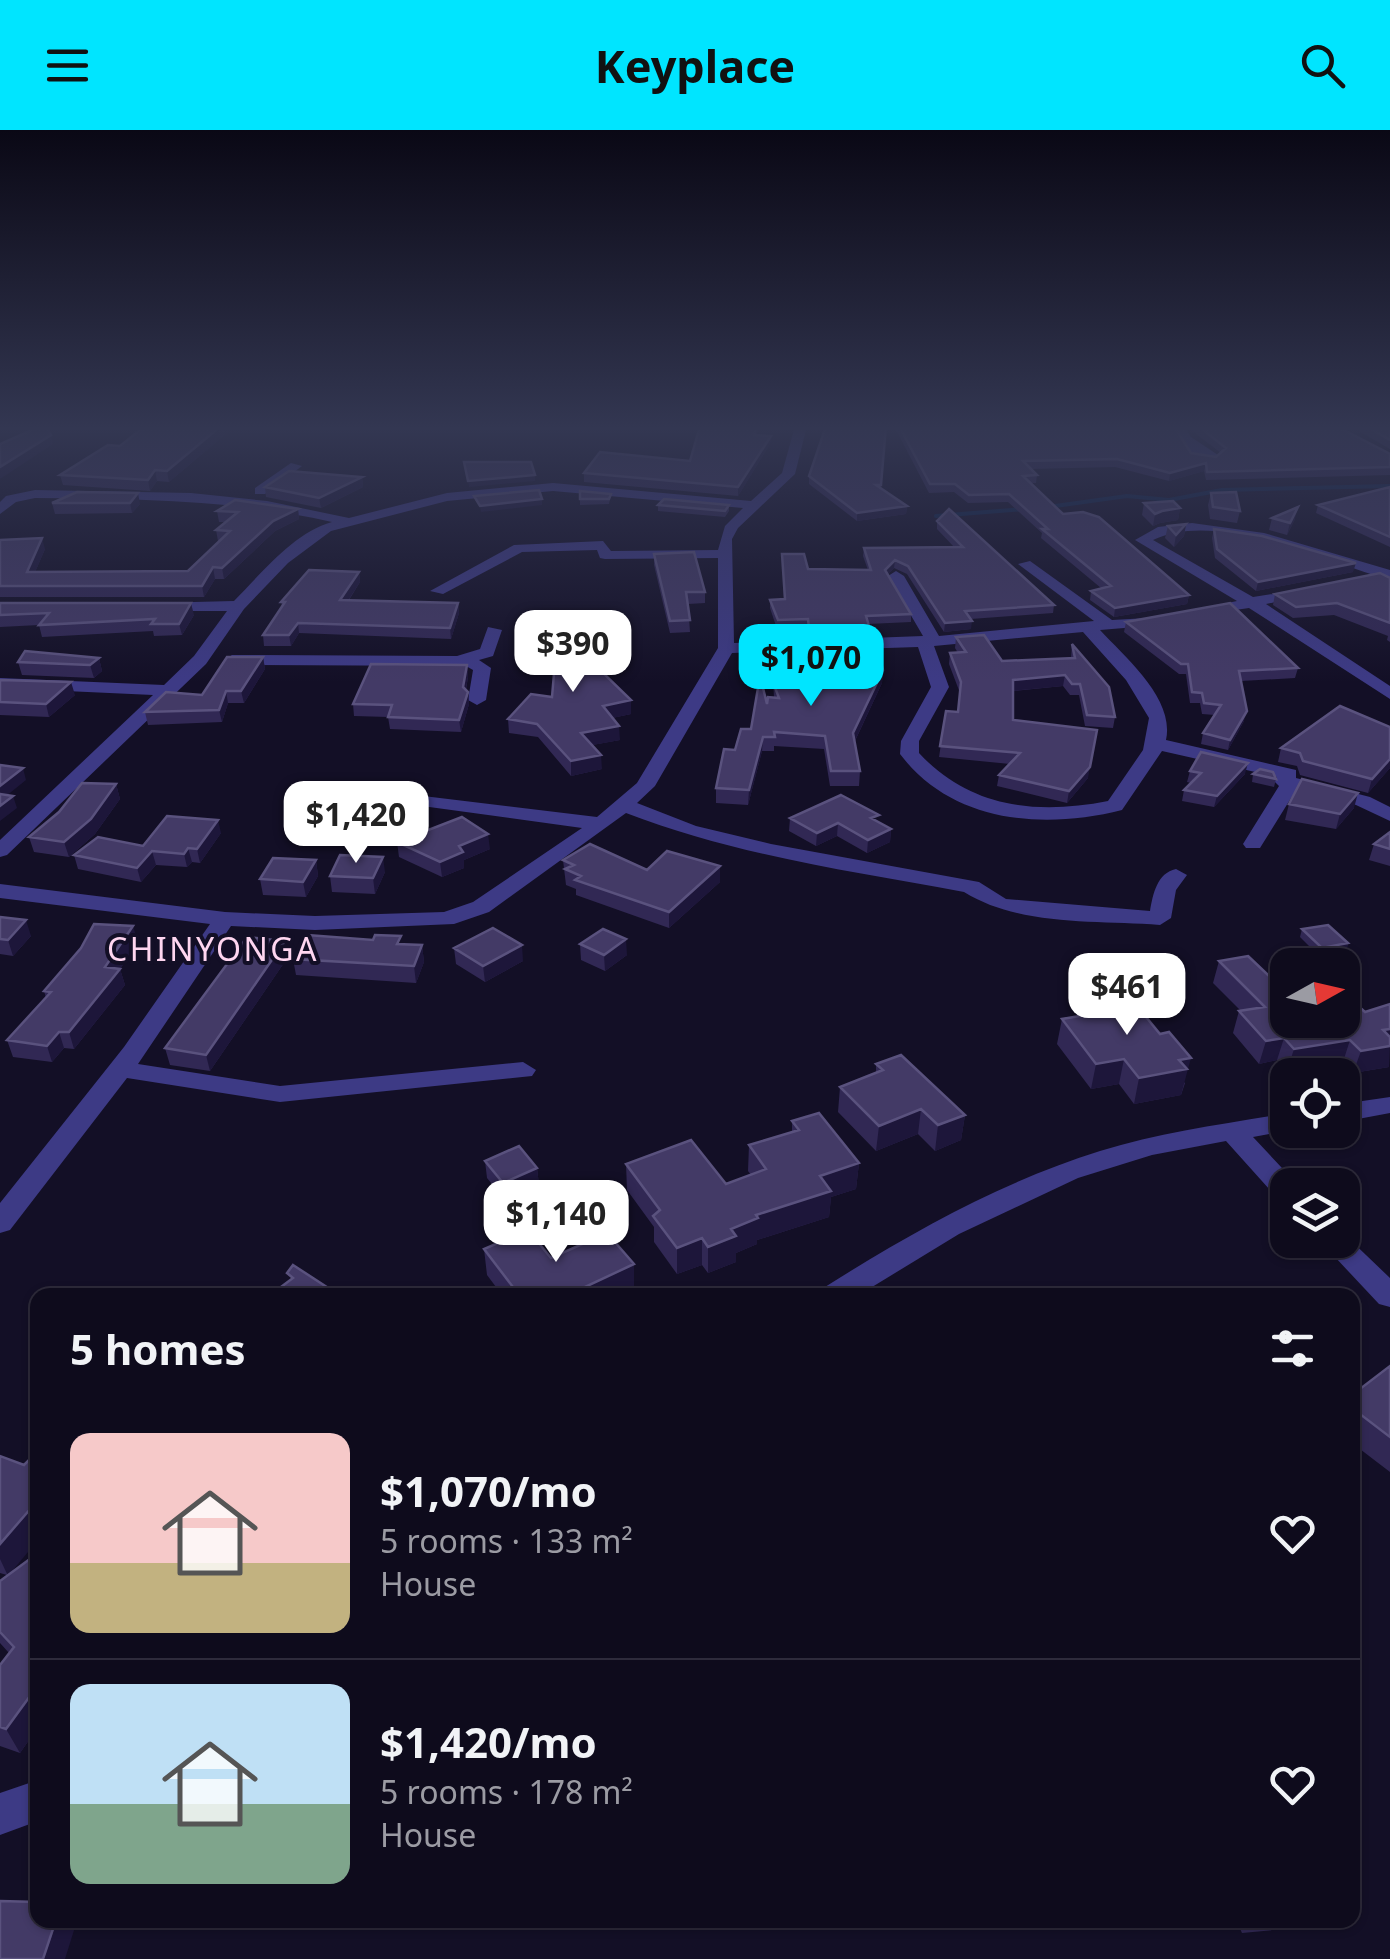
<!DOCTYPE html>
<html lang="en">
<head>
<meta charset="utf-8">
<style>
  :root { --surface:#0e0b1c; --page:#171425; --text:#f1f3f6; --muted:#9b9ba3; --line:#2e2b3b; --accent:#00e5ff }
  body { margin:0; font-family:"Noto Sans",sans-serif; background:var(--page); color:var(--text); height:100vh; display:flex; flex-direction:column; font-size:38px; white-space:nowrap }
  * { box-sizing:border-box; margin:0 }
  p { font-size:32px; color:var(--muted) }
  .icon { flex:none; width:55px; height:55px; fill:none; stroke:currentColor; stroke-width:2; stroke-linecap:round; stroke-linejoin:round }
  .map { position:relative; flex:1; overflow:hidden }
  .drawer { position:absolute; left:30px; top:1158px; width:1330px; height:640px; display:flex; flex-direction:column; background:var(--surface); border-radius:20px; box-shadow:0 2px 8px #0004,0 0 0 2px var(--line) }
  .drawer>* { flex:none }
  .needle { width:65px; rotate:82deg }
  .fabs { position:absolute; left:1270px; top:818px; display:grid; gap:20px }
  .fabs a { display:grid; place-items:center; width:90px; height:90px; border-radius:20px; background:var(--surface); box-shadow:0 2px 8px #0004,0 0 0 2px var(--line); font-size:50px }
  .price { position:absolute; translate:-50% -85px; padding:0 22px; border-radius:20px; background:#fff; color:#222; font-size:32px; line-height:65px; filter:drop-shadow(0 2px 5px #0008) }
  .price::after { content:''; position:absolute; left:50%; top:60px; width:30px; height:22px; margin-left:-15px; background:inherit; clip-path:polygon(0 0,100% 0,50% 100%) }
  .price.selected { background:var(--accent); color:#111 }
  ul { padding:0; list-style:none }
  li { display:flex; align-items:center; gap:30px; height:250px; padding:0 40px }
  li+li { border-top:2px solid var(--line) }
  li span { display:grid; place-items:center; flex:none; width:280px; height:200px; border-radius:20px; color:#555 }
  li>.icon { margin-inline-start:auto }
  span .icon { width:120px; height:120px; fill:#fffc; stroke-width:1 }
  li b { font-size:42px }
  h2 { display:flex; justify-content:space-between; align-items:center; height:120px; padding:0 40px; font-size:42px }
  header { display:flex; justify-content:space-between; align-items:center; height:130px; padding:0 40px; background:var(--accent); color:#111; font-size:45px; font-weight:700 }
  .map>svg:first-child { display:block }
</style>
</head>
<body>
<header><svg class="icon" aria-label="menu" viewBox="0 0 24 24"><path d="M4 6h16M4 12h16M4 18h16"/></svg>Keyplace<svg class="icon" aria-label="search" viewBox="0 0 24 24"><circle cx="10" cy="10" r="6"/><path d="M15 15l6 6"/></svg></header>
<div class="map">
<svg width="1390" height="1829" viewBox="0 0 1390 1829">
  <rect width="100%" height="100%" fill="#130f26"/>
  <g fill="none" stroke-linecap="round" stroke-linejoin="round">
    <path stroke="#0c2248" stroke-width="4" d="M1048,377l79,-11 42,4 53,-10 168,-4
      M936,386l88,-7"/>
    <path fill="#3d3a85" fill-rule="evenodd" d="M795,296h12l-12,48 -57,54 -6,11 2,104 189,-7 -35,-60 8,-5 8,5 35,60 155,-15 -76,-57 12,-3 82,59 54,-3v6l-6,2 -60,5c26,28 75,69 66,110l130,30v8l74,19 20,10v14l-34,-16 -60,-15 -36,58h-14l-3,-4 36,-58 -5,-5 3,-4 -115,-26 -40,59c-79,20 -170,13 -222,-56l1,-13 30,-54 -13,-40 -186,6 -77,133 -18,17 59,23 75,18 208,38 27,17 144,12c3,-17 7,-38 26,-42l11,6 -11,15 -5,28 -11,7c-65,-5 -139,2 -196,-33 -114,-21 -229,-37 -338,-79l-137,99 -35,12 -139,6 -84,-4 -93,138 142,22 243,-24 13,8 -4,6 -252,26 -153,-24 -117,152 -10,3v-30l124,-156 86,-123 -210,-26v-14l225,28 90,4 129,-4 29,-10 109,-74 -226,-31 -7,-2v-8l248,30 40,-34 81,-135v-90l-113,1 -5,-1 -3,-8 -75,2 -79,42 -13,-3 84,-46 89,-4 8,10 107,-1 7,-24 18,-18 -190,-17 -106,10 -116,30 -43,32 -44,46 -38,55 -199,191 -7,2v-17l153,-145 -153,-7v-10l164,7 30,-29 33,-45h-67l-8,-5 2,-3 80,-2c27,-27 60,-69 98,-79 -98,-23 -197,-23 -297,-24l-19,4 -16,12v-12l6,-6 29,-6 156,3 76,8 82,17 98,-25 106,-10 198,18 31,-28zM1083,502l43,48 23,38 -6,32 -35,51c-71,14 -138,7 -189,-48v-12l30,-54 -15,-41z
      M1172,296h12l7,11 30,20 -6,4 -22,-2z
      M291,333l11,3 -37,28h-10v-6z
      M1192,393l72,10 126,37v10c-64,-18 -173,-71 -237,-40l100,57 59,-9v6l-46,10 124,82v13l-141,-91 -55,8v-6l43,-9 -102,-61 23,-13z
      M488,497l14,3 -9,26 -14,4 12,8 -5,32 -9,5 -9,-5 5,-30 -7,-4 -234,-1 -8,-5 8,-5 225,1 23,-7z
      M1390,967v16l-48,9v-18z
      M1288,983l3,17 -38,7 45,48h-10v17l-10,-3 -52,-58 -74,14 -74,23 -119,56 -100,61h-38l4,-8c87,-55 176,-105 275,-136 61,-19 124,-27 188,-38z
      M1342,1102l48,46v29l-11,-3 -60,-64h23z
      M38,1650v41l-38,14v-42z"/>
  </g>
  <path fill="#312854" d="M700,296h60l-3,9 14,1 -1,8 -32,52 -154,-14v-9l106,-12z
    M810,296h76l-5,62 26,18 -1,8 -49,7 -48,-37v-8l16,-45 -15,-1z
    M894,296h280l17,27 25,4 5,-4 -30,-23v-4h145l54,28v21l-184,5 -2,-9 -35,10 -54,-14 -84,2 6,6 -1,8h-5l32,31 126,81 -2,9 -73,13 -24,-17 1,-9 10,-3 -60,-50 1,-5 -34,-31 -40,1 -14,-11 -25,1z
    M1350,296h40v23z
    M228,302l-59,50 -12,-1 -7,10 -87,-6 -3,-10 60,-29z
    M362,347l1,10 -42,21 -55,-11 -1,-10z
    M1390,357v60l-74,-34 2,-8z
    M580,361l31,3 -2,10 -29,1z
    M77,362l63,12 -8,9 -77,1 -3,-11z
    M1211,363l29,18 -3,12 -27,-4 -2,-14z
    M1144,373l36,5 -2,12 -18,3 -7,3 -11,-11z
    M658,375h71v6l-4,6 -67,-6z
    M298,379l1,10 -24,12 -51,48h-9l-11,18h-204v-57l45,9 -10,23 153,-1 32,-30h-2l-2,-11 9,-8h-6l-2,-11z
    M1272,388l23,1 -8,16 -18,-5z
    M937,391l117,84 -1,8 -82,6v10l-27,3 -37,-58 -13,-6 -6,6 23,40v8l-43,2v10l-59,2 -2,-9 -30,2 -7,-21v-8l14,-1 -2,-45 26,15 60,1 -5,-14 1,-8 90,-1 -17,-18z
    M1186,394l-2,12 -10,11 -9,-9 3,-12z
    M1214,399l139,43 -97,19 -41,-33 -3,-20z
    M654,424l51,38v11l-17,1 2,28 -20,1 -16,-68z
    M359,442l1,10 -11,18 109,3 1,10 -8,26 -152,-6 -8,13h-27l-1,-11 19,-29 -1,-4z
    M1390,448v64l-3,-2 1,-4 -54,-21 -41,3 -20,-13 2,-11z
    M0,473l194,12 -12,20 -28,1 -1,-5 -111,6 -3,-12 -39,2z
    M1126,492l172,46 -3,10 -54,3 3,40 -16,29 -27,-6 2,-11 12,-18 -13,-1 -2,-11h-10l-4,-29h-7l-55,-42z
    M586,496l-1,41 46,33v14l-19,4 8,22 -28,5 10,24 -31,7 -33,-39 -29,-4 -1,-14 44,-22z
    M956,507l46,24 69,-3 1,-14 43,73 -2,11 -28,-2 -6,-31h-9l-7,-9 -50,5v29l75,58 -21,25 -70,-17 2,-11 11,-11 -71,-7 7,-46 12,1 2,-19 -11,-29 1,-11h8l-3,-5z
    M812,511l71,29 -1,13 -27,58 5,30 -1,15h-29l-6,-37 -50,-3v5h-12l-14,54 -32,-2v-15l19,-38 32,-46 7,-7 -1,-15h4v-9l37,-2 -2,-17z
    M263,527l2,12 -21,34h-16l-6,19 -74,3 -3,-13 57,-17z
    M99,528l3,13 -8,7 -72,-3 -4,-13z
    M467,535l1,12 -2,13 2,2 1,12 -8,28 -71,-3 -2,-12 -34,-1 -1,-12z
    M0,550l75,15 -26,22 -49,-2z
    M1390,597v41l-22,25 -68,-18 -3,-9 -19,-4 3,-14z
    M1190,641l55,3 -31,33 -32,-6 2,-11 7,-7 -4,-1z
    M1253,644l23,5 -2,8 -22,-5z
    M116,654l4,15 -25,35 -26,23 -35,-5 -5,-15z
    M1289,674l65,4 -18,21 -51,-9z
    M790,688l88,4 13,7 -1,13 -23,11 -30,-17 -21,10 -27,-15z
    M1390,702v34l-21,-6 5,-16z
    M221,703l-21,30 -8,-1 -5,5 -31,-2 -15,17 -63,-13 -4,-14z
    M397,712l93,7 -26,11v8l-22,9 -43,-20z
    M316,730l2,16 -12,21 -43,-2 -3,-16z
    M563,730l84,10 73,12 -51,46 -93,-33v-6l-10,-4z
    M385,742l-10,22 -43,-2 -2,-16z
    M0,787l31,19 -18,20 -13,-2z
    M1302,799l46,14 -2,9 -27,4 -19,-19z
    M138,812l-18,27 5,16 -51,64 -10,-1 -12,14 -39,-5 -6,-17 39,-42 -2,-7z
    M402,814l20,1 2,17 -8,21 -120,-8 -3,-16z
    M580,814l47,11 -22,16 -24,-11z
    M454,818l69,13 -38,21 -29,-18z
    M288,827l-78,114 -40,-6 -5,-17z
    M1219,831l69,59 77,-8 25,-8 -1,63 -36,6 -10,-11 -56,9 -10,-11 -18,4 -26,-31 6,-22h2l-28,-28z
    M1088,872l97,81 -4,12 -47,9 -15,-20 -28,5 -34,-45 5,-25 24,-4z
    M876,934l89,51 -4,25 -26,11 -17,-17 -42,17 -38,-39 2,-25 36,-14z
    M792,991l67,42 -3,26 -25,8 -2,20 -72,23v4l-21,9v9l-28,11 -6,-8 -25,9 -23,-32v-15l-27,-37 -1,-26 100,20 25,-9 -3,-4 1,-26 43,-13z
    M485,1031l52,7 2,17 -34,15 -18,-22z
    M484,1119l67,9 83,32 -10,5h-122l-15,-20z
    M1390,1236v106l-38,-29v-48z
    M0,1326l9,118 29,-21v174l-18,26 -20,-7v-81l9,-12 -9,-10v-62l7,-6 -7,-2z
    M1071,1790h72l-69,7z
    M1236,1790h73l-4,7 -63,6z"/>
  <path fill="#1d163a" d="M221,296h6l1,6 -59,50 -2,-11z
    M51,305l2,9 -53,35v-12z
    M771,306l-1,8 -32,52v-9z
    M1206,333l-2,8 -35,10 1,-8z
    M155,340l2,11 -7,10 -2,-11z
    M535,345v6l-66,6 -1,-6z
    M362,347l1,10 -42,21 -2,-10z
    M138,363l2,11 -8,9 -2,-10z
    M542,369v6l-61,7 -1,-6z
    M907,376l-1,8 -49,7v-8z
    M1298,377l-3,12 -8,16 3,-12z
    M1180,378l-2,12 -18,3 -7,3 2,-12 7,-3z
    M298,379l1,10 -24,12 -51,48 -2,-11 51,-47z
    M1186,394l-2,12 -10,11 2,-12z
    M42,408l3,11 -15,35 -3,-12z
    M895,430l-1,8 -9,10v-8z
    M1356,433l-3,9 -97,19 2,-9z
    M213,437l2,12 -11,18 -2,-11z
    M359,442l1,10 -18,28 -2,-10z
    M1189,465l-2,9 -73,13 1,-9z
    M191,473l3,12 -12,20 -3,-11z
    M458,473l1,10 -8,26 -1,-11z
    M972,491l-1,8 -27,3 1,-9z
    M298,493l1,10 -8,13 -2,-11z
    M263,527l2,12 -21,34 -3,-12z
    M99,528l3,13 -8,7 -4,-13z
    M467,535l1,12 -4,22 -1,-12z
    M883,540l-1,13 -30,64 1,-14z
    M1065,545l-2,11 -51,5 1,-11z
    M71,552l4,13 -26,22 -3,-13z
    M226,561l2,12 -6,19 -3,-12z
    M468,562l1,12 -8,28 -2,-12z
    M631,570v14l-28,6v-14z
    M1247,581l-3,10 -16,29 2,-10z
    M619,596l1,14 -38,7 -1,-14z
    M1097,600l-9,48 -21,25 2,-12z
    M763,607l-1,14 -14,54 1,-15z
    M601,625l1,14 -31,7v-15z
    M1390,629v9l-22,25 4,-14z
    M1248,633l-3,11 -31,33 3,-11z
    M23,638l3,12 -26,21v-15z
    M116,654l4,15 -25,35 -26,23 -5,-15z
    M1358,663l-4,15 -18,21 4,-15z
    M13,666l4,12 -17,13v-15z
    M218,690l3,13 -21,30 -3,-14z
    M838,693l-1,13 -21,10 1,-13z
    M891,699l-1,13 -23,11 1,-13z
    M488,704l2,15 -26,11v8l-22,9 -2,-15 19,-16z
    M188,718l4,14 -5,5 -3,-13z
    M152,721l4,14 -15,17 -4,-14z
    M383,727l2,15 -10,22 -2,-16z
    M316,730l2,16 -12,21 -3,-15z
    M720,736v16l-51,46v-16z
    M26,790l5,16 -18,20 -5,-16z
    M133,796l5,16 -20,30 2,-3 5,16 -51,64 -5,-17 36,-65z
    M626,809l1,16 -22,16 -1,-16z
    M285,811l3,16 -78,114 -4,-16z
    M1348,813l-2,9 -27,4 3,-8z
    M422,815l2,17 -8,21 -2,-17z
    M522,815l1,16 -38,21 -2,-16z
    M1390,899l-1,38 -36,6 8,-22 22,-21z
    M59,902l5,16 -12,14 -5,-16z
    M1284,908l-7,22 -18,4 7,-23z
    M1350,910l-7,22 -56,9 7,-22z
    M1191,928l-10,37 -47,9 5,-26 40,-18z
    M1124,929l-5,25 -28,5 5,-25z
    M921,979l-3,25 -42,17 3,-25z
    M965,985l-4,25 -26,11 3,-26z
    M859,1033l-3,26 -25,8 -2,20 -72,23v4l-21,9v9l-28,11v-26l23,-18 89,-53z
    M537,1038l2,17 -34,15 -2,-17z
    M702,1108v27l-25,9v-26z
    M634,1134v26l-10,5h-56z
    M38,1370v40l-30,36 -8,-17v-15z
    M38,1555v42l-18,26 -14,-24z
    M56,1790h15l4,7 -10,32h-22z"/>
  <path fill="#433a66" stroke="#5a527e" stroke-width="2.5" d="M41,296h5l5,9 -51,32v-23z
    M145,296h76l-54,45 -12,-1 -7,10 -88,-5 48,-30 12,1z
    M700,296h57l-3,9 17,1 -33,51 -154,-14 16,-21 90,9z
    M826,296h60l-5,59h-5l31,21 -50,7 -48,-37z
    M899,296h275l17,27 25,4 10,-9 -28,-22h138l54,28v13l-183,5 -1,-9 -36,10 -53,-14 -94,2 14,14 -14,1 40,38 20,-2 16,5 90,78 -74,13 -24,-17 20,-5 -69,-57h6l-39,-35 -40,1 -14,-11h-25z
    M1366,296h24v14z
    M464,332h67l4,13 -67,6z
    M289,341l73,6 -43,21 -54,-11z
    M1390,357v50l-72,-32z
    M539,360l3,9 -62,7 -6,-10z
    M580,361l31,3 -2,5h-29z
    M77,362l61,1 -8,10h-78z
    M1236,362l4,19 -27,-4 -2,-14z
    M664,369l65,6 -4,6 -67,-6z
    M235,370l63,9 -25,12 -51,47 -9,-1 -11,19h-202v-46l42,-2 -15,34 161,-1 42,-40 -14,-1 22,-18 -21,-1z
    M1173,371l7,7 -18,3 -7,3 -11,-11z
    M1298,377l-8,16 -18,-5z
    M949,379l105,96 -89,6 7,10 -27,2 -37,-57 -13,-6 -10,10 26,44 -45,2 3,10 -60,2 -1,-9 -30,1 -8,-20 15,-1 -3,-45h22l4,15 63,1 -7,-22 99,-1 -26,-26z
    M1186,394l-10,11 -8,-9z
    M1214,399l48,7 94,27 -98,19 -41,-33z
    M694,422l11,40h-19l4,28 -20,1 -16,-67z
    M309,440l50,2 -19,28 118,3 -8,25 -152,-5 -9,12h-26l22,-33h-4z
    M1380,443l10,5v45l-53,-20 -41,4 -21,-13z
    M0,473h191l-12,21h-28l4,-5 -116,6 10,-12 -49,2z
    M1230,473l68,65 -59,3 8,40 -17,29 -27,-7 18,-28 -17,-2 -2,-10 -10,-1 -4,-28h-7l-55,-42z
    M585,483l-1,54 11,-2 36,35 -28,6 16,20 -38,7 20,22 -30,6 -34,-37 -29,-5 23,-25 21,3 7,-83z
    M984,505l18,26 73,-3 -3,-14 37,43 6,30 -28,-2 -7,-31h-8l-7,-9 -52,5v40l84,10 -7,37 -21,24 -70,-16 21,-22 -80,-7 6,-35 12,1 3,-30 -11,-29 16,-1 -10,-15z
    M875,509l8,31 -30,63 7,38h-29l-6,-35 -51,-4 1,5h-12l-14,53 -33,-2 8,-39 11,1 6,-21h10l9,-53 7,28 1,-7 11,1 -6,-16 8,-1 -4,-8 40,-2 -5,-30z
    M25,521l74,7 -9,7 -72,-3z
    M227,527h36l-22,34h-15l-7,19 -74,2 21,-20 36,3z
    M371,534l96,1 -4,22 5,5 -9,28 -71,-3 4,-12 -39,-1z
    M0,550l71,2 -25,22 -46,-2z
    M1340,576l50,21v32l-18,20 -69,-18 -3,-8 -19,-5z
    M1201,622l47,11 -31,33 -33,-6 17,-17 -11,-2z
    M0,635l23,3 -23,18z
    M1260,639l13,3 3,7 -23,-5z
    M1302,649l56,14 -18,21 -51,-10z
    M82,653l34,1 -25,35 -27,23 -35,-5 30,-25z
    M0,664l13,2 -13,10z
    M841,665l38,20 -8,3 20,11 -23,11 -30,-17 -21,10 -27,-15z
    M167,686l51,4 -21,29 -9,-1 -4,6 -32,-3 -15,17 -63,-13 24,-18 45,9z
    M462,687l26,17 -29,12 4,6 -23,10 -43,-20z
    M1390,702v17l-16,-5z
    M590,714l57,26 20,-19 53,15 -51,46 -94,-32 6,-4 -16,-7 9,-4 -11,-5z
    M340,725l43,2 -10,21 -43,-2z
    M273,728l43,2 -13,22 -43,-3z
    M0,787l26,3 -18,20 -8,-1z
    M94,794l39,2 -28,41 15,2 -51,63h-10l-12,14 -40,-6 44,-48 -7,-1 37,-43z
    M1328,795l20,18 -26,5 -20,-19z
    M493,798l29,17 -39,21 -29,-18z
    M603,799l23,10 -22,16 -24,-11z
    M307,805l66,5 2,-5 26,1 -4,8 25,1 -8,21 -121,-7z
    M247,807l38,4 -79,114 -41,-7z
    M1248,826l40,38v26h54v-15l14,-1 9,8 25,-8v25l-7,1 7,7v9l-29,5 -11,-11 -56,9 -10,-11 -18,3 -27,-30 26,-4 -46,-46z
    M1128,865l32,39 9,-2 22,26 -12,2 8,9 -48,9 -15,-19 -28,5 -34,-45 35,-6 -9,-11z
    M901,925l64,60 -27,10 -17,-16 -42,17 -39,-39 43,-17 -7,-6z
    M819,983l40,50 -39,13 11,15 -75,24 2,3 -27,11 5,7 -28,11 -6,-9 -25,10 -24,-32 7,-6 -34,-46 65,-24 35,44 40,-15 -17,-24 50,-15 -7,-9z
    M519,1016l18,22 -34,15 -18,-22z
    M528,1100l23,28 56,-25 27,31 -66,31h-49l-35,-46z
    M293,1135l46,30h-29l-2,-1 -1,1h-31l-3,-2 20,-15 -6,-5z
    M376,1159l7,6h-17z
    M1390,1236v71l-38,-29v-13z
    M38,1321v49l-38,44v-88l24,9z
    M38,1423v132l-32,44 -6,-2v-62l14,-18 -14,-15v-51z
    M0,1771l38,1v18h18l-13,39h-43z"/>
  <linearGradient id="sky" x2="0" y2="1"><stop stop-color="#0a0815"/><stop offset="0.54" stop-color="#333752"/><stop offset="1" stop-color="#333752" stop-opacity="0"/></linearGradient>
  <rect width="1390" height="552" fill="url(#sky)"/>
  <g text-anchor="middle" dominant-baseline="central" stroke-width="8" stroke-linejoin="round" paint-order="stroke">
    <g font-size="32" letter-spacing="2.5" fill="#ffd6f0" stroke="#130f26">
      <text x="213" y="818">CHINYONGA</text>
    </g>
  </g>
</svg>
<div class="fabs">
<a><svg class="needle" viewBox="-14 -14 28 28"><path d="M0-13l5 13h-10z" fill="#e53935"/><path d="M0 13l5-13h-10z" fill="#9b9ba3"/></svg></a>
<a><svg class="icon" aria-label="locate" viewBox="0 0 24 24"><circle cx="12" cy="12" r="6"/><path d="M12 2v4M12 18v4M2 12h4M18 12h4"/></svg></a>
<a><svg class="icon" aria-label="layers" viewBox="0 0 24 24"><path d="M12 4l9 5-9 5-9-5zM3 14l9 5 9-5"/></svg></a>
</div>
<b class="price" style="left:573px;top:565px">$390</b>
<b class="price selected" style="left:811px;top:579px">$1,070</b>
<b class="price" style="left:356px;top:736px">$1,420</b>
<b class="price" style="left:1127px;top:908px">$461</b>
<b class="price" style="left:556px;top:1135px">$1,140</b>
<section class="drawer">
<h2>5 homes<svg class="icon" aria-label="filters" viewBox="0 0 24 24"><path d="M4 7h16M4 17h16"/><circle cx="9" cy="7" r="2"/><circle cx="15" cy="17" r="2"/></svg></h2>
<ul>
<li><span style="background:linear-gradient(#f6c9c9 65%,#c2b280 0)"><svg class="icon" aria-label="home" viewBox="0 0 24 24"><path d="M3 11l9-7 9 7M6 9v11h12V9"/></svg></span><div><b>$1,070/mo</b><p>5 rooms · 133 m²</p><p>House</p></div><svg class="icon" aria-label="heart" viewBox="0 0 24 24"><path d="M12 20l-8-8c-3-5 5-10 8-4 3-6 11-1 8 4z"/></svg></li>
<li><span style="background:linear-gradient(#bfe0f5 60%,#7fa58c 0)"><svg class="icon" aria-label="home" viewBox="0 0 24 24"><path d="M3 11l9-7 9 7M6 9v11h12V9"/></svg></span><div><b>$1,420/mo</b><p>5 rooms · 178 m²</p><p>House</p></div><svg class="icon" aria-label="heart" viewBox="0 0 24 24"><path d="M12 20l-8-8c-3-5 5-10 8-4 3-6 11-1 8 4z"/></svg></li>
</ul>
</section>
</div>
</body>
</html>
